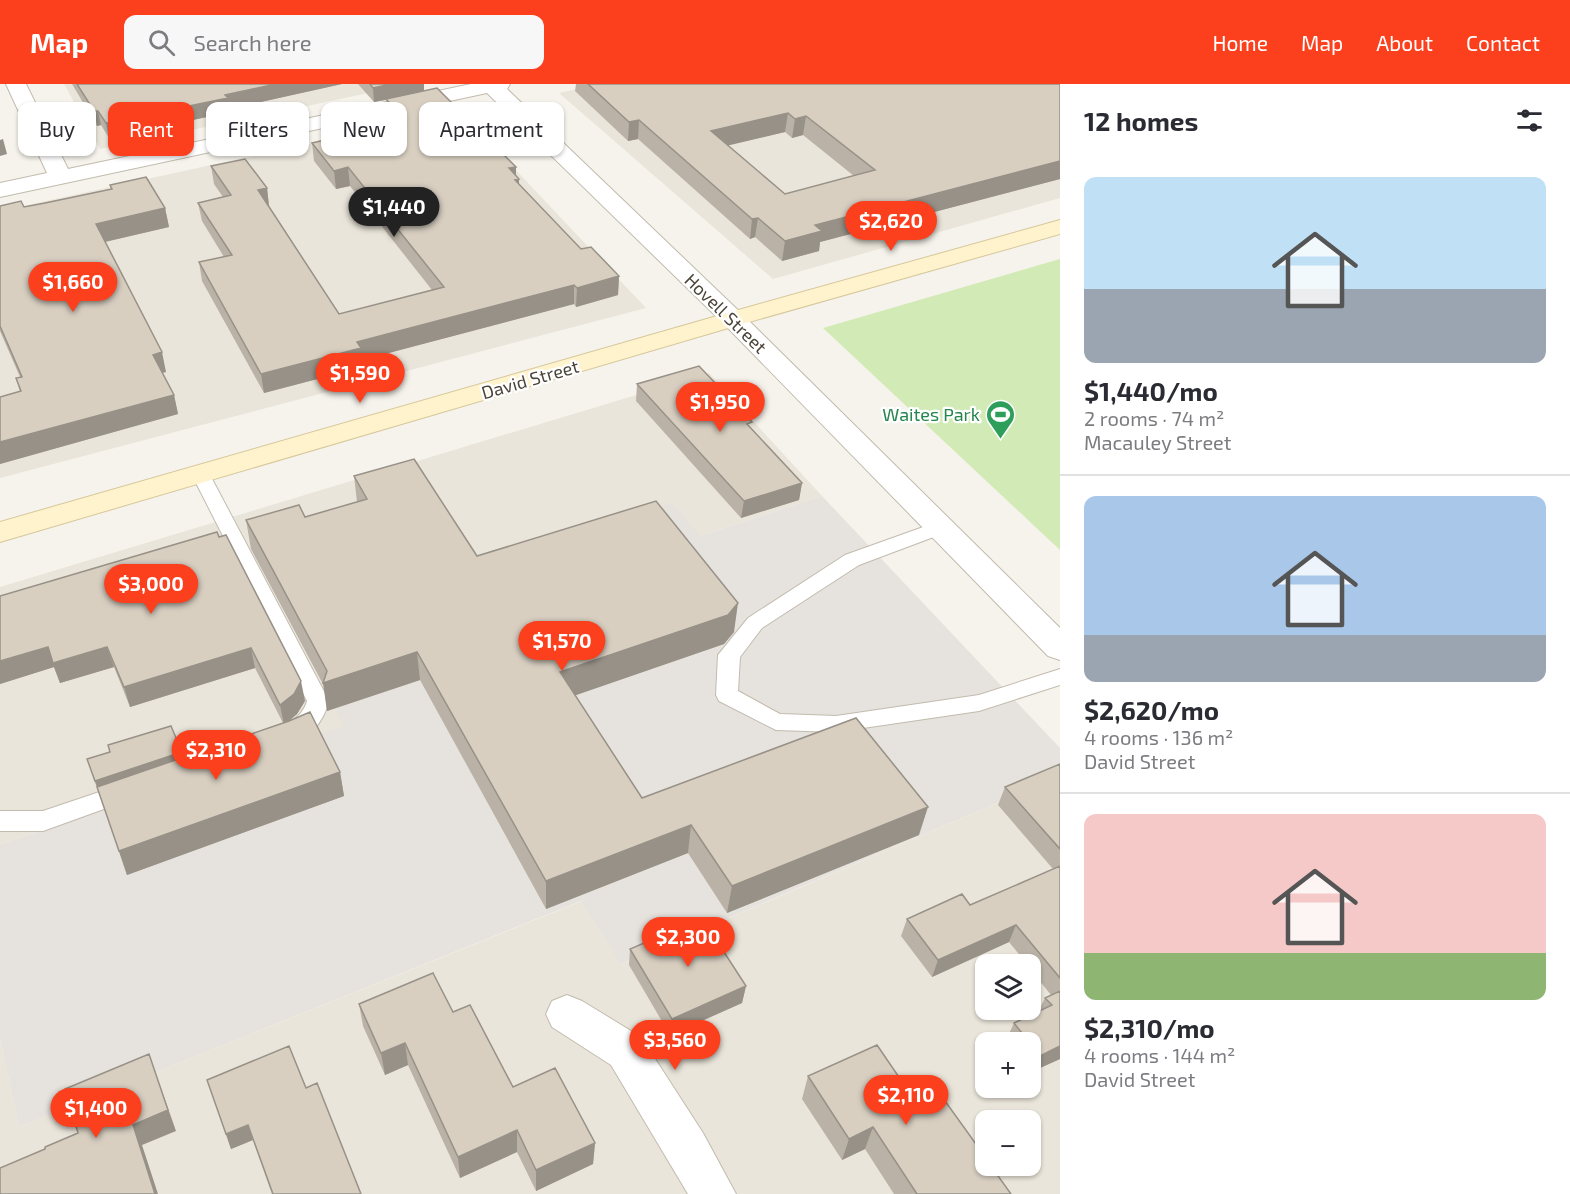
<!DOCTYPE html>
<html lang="en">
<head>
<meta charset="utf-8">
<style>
  :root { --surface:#fff; --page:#f7f7f7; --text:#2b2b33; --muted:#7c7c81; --line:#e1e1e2; --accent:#fc3f1d }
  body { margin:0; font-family:"Exo 2",sans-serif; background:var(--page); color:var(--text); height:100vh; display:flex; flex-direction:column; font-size:22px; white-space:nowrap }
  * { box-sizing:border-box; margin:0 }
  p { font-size:20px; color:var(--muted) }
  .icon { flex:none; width:33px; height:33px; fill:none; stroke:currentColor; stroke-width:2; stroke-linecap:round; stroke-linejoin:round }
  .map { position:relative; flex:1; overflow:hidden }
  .panel { display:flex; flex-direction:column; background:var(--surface); width:510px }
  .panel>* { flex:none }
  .guide { position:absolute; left:18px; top:18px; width:570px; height:54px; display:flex; gap:12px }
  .buttons { position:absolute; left:975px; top:870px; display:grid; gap:12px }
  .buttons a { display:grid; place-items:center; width:66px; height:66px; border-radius:12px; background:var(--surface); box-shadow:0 2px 4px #0004; font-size:30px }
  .price { position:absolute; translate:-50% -51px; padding:0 14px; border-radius:21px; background:var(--accent); color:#fff; font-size:20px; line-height:39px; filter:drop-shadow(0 2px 3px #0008) }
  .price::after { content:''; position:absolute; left:50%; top:36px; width:18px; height:14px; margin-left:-9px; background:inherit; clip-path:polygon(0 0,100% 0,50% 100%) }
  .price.current { background:#222; color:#fff }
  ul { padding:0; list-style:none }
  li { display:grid; align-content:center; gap:12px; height:318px; padding:0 24px }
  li+li { border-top:2px solid var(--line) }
  li span { display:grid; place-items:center; height:186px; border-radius:12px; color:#555 }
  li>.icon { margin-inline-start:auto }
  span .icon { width:108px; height:108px; fill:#fffc; stroke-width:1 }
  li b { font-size:26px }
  h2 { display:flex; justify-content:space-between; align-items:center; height:72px; padding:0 24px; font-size:26px }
  .chip { padding:0 21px; border-radius:12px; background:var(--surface); box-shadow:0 2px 4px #0004; font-size:21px; line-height:54px }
  .chip.current { background:var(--accent); color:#fff }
  header { display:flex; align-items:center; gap:36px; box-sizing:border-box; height:84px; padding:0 30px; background:var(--accent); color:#fff }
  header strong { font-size:28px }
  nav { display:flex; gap:33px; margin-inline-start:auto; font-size:21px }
  .search { width:420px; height:54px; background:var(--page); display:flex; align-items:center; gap:15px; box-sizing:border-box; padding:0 21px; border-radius:12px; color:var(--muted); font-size:22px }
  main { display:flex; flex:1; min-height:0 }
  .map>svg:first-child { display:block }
</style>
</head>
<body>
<header>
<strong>Map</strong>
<div class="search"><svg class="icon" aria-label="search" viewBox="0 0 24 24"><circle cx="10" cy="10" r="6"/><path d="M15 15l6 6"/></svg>Search here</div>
<nav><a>Home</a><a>Map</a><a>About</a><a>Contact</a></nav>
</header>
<main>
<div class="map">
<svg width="1060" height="1110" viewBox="0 0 1060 1110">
  <rect width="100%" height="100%" fill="#f6f3ec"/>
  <path fill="#eae5da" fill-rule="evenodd" d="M64,0h348l-312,65z
    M600,0h460v114l-287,81 -214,-186z
    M460,27l186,197 -646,170v-267z
    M709,289l113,123 -122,40 -363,172 8,18 -345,119v-258z
    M1060,692v418h-1060v-155l19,88 563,-226 40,63zM986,880h44v46h-44zM986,958h44v46h-44zM986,1036h44v46h-44z"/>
  <path fill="#e6e2dd" d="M822,412l238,252v28l-439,188 -40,-63 -562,226 -19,-88v-194l344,-119 -52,-102 380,-121 28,33z"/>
  <path fill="#d2eab5" d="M1060,175v291l-237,-222z"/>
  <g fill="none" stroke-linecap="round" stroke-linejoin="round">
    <defs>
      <path id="lane" d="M201,385l7,2 2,4 119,226c-5,19 -22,46 -45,39l-3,-6c7,-13 22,-17 26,-33l-115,-226 2,-4z
        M940,437l7,1 3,5 -3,5 -88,33 -97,63 -22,29 -2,34 42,23 56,2 143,-21 81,-26v16l-81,26 -143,21 -60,-2 -57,-29 -3,-6 2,-40 30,-37 97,-63z
        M129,698l8,3 4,6 -4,6 -94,34h-43v-20h43z"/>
      <path id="street" d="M6,0h20l42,85 403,-85h39l-3,5 235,225 318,314v32l-12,-4 -324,-332 -237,-231 -487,104v-14l47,-10z
        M567,911l15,6 59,36 62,96 33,61h-48l-77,-129 -59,-38 -6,-13 6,-13z"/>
      <path id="secondary" d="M1060,136v14l-318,90 -742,218v-20l724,-208z"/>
    </defs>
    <use href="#lane" stroke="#c2bbae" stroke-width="2"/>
    <use href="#street" stroke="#c2bbae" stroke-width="2"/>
    <use href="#secondary" stroke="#d6c79b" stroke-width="2"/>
    <use href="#lane" fill="#fff" fill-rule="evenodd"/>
    <use href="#street" fill="#fff" fill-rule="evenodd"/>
    <use href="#secondary" fill="#fff3cd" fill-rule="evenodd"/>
  </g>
  <path fill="#bab2a6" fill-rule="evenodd" d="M72,0h270l-113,25 1,3 -121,26 -8,-13 -4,1z
    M358,0h66v7l92,85 3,9 62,64 38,27 -1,19 -42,12 -2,-3 -212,56 1,7 -99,26 -62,-112 -3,-19 25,-5 -22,-36 -4,-18 25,-6 -9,-13 -3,-18 56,22 2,18 70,108 93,-24 -82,-104 -14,3 -22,-28 -2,-18 82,-19 -7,-7 -1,-17 -12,2z
    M576,0h484v95l-240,63 -1,9 -37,10 -27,-24 -5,2 -112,-100 -10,2 -53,-50zM785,48l7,6 11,-3 51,41 -69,18 -57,-49z
    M110,101l55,23 4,19 -64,15 61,130 -4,1 12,22 4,19 -178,50v-67l20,-5 -4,-14 4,-1 -20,-46v-125l24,1 87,-18z
    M637,300l165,99 -3,17 -58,18 -105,-117z
    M354,392l123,80 257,76 -10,12 -149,51 67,103 277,37 -192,78 -39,-60 -142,56 -126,-229 -93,31 -3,-25 -73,-137 -5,-29 59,-3 52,-15z
    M217,448l88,169 -8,13 -9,8 52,50 4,24 -217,79 -40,-116 95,-7 1,5 100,-34 -28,-55 -125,39 -16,-40 -54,16 -6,-16 -54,17v-88z
    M1060,680v295l-29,13 -1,-30h-22l-2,-2 8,-17 24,-11 7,-14 6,-3 -21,-26v-5h-3l-18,-22 -77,35 -31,-41 6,-17 63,-14 83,-36 -55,-64 7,-18z
    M630,865l116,37 -4,17 -72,32 -41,-70z
    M359,920l94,8 60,75 82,56 -2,21 -57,27 -19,-39 -57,26 -52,-113 -23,10 -22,-49z
    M808,992l110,29 93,89h-117l-29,-45 -23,11 -40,-61z
    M207,996l99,8 55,106h-89l-19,-54 -22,9z"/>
  <path fill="#979187" d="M276,0h66l-113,25 1,3 -121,26 -3,-15z
    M391,0h33v8l-50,10 -1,-14z
    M94,27h4l3,14 -4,1z
    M788,29l-3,19 -76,18 2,-19z
    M806,32l-3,19 -11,3 3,-19z
    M639,36l-1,19 -10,2 1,-19z
    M3,55l4,15 -7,2v-16z
    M1060,77v18l-240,63 -1,9 -37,10 3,-20 30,-16z
    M348,83l2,19 -14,3 -2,-18z
    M516,83v13l3,-1v19l-10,-30z
    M267,104l2,18 -11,-16z
    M165,124l4,19 -69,16 -4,-19z
    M758,134l-3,19 -5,2 2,-20z
    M619,192l-1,19 -42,12 1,-19z
    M574,201v19l-212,56 1,7 -99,26 -3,-19 96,-32z
    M162,268l4,20 -9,2 -4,-19z
    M174,311l4,19 -178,50v-22z
    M802,399l-3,17 -58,18 3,-17z
    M738,519l-4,29 -10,12 -165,57 1,-29z
    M48,563h59l7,20 -54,16 -6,-16 -54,17v-23z
    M251,564l4,20 -125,39 -6,-20z
    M417,568l3,28 -93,31 -4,-28z
    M301,597l4,20 -8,13 -13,11 -4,-20z
    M182,668l2,9 -86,29 -3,-9z
    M340,688l4,24 -217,79 -8,-24z
    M928,723l-9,28 -192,78 5,-27z
    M691,741l-3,28 -142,56v-28z
    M1016,841l-7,17 -77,35 6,-17z
    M746,902l-4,17 -72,32 2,-16z
    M405,959l3,22 -23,10 -4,-22z
    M1060,962v13l-29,13 9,-16z
    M149,970l27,77 -34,14 16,49h-3l-22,-69z
    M248,1041l5,15 -22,9 -5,-15z
    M873,1043l-8,22 -23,11 7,-21z
    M517,1046v22l-57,26 -2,-21z
    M595,1059l-2,21 -57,27v-21z"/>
  <path fill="#d8cfc1" stroke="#979187" stroke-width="1.5" fill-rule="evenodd" d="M77,0h199l-51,11 3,3 -122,25 -8,-12h-4z
    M370,0h21l-18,4z
    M588,0h472v77l-245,64 7,6 -37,10 -27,-23 -6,1 -113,-99 -10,2zM788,29l7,6 11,-3 69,54 -90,24 -74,-63z
    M437,4l79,79 -7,1 10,11 -4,1 66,69 10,-2 28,29 -42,12 -3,-3 -217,57 4,6 -100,26 -62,-112 33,-7 -34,-52 33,-8 -20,-29 34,-7 22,29 -9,2 81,124 105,-27 -96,-120 -14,4 -22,-28 94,-22 -20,-22z
    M146,93l19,31 -69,16 66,128 -9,3 21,40 -174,47v-45l21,-6 -5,-13 6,-1 -22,-51v-120l21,-5 3,6 21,-4 67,-14 -2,-4z
    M699,282l53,56 -5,2 55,59 -58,18 -107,-117z
    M414,375l63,97 179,-55 82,102 -10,12 -168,57 82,126 214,-80 72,89 -196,79 -41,-61 -145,56 -129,-229 -94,31 4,-12 -81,-151 53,-15 6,12 62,-18 -13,-23z
    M217,448l2,5 7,-2 75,146 -7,13 -14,11 -29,-57 -127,39 -17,-40 -54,16 -5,-16 -48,14v-65z
    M310,628l30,60 -221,79 -22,-64 192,-66z
    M171,642l11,26 -87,29 -8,-22 23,-7 -2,-7z
    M1060,680v85l-55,-62z
    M1060,782v112l-44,-53 -78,35 -31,-41 55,-25 8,11z
    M702,834l44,68 -74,33 -42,-70z
    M433,889l20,39 17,-7 43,82 42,-19 40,75 -59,27 -19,-40 -59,27 -53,-114 -24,10 -22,-49z
    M1060,907v55l-20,10 -10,-12v-2h-1l-15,-19 38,-18 -7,-7z
    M877,961l41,60 22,-11 46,64v8h5l20,28h-94l-44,-67 -24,12 -41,-63z
    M289,962l17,42 11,-5 44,111h-88l-25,-69 -22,9 -19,-54z
    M149,970l19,56 -35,15 22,69h-155v-26l45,-19v-2l33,-14 -13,-44z"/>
  <defs>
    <symbol id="stadium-pin" viewBox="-11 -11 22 30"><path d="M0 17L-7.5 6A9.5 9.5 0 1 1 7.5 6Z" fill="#2e9e5b" stroke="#fff"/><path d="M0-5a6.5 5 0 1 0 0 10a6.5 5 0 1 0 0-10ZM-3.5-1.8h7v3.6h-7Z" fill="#fff"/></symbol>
  </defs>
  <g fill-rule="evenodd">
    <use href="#stadium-pin" x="984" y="314" width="33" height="45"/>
  </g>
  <g text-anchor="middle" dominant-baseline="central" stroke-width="4.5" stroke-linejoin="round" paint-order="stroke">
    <g font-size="18" fill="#4b4439" stroke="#fff">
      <text transform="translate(726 229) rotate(44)">Hovell Street</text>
      <text transform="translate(530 295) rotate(-16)">David Street</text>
    </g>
    <g font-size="18" fill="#27864d" stroke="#fff" text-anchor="end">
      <text x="980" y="330">Waites Park</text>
    </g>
  </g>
</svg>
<div class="buttons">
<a><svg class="icon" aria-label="layers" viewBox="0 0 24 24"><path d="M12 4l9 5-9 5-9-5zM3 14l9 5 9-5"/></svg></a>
<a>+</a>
<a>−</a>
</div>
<b class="price current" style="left:394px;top:154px">$1,440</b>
<b class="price" style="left:891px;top:168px">$2,620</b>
<b class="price" style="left:73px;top:229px">$1,660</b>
<b class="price" style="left:360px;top:320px">$1,590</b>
<b class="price" style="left:720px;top:349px">$1,950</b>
<b class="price" style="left:151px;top:531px">$3,000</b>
<b class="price" style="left:562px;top:588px">$1,570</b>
<b class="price" style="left:216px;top:697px">$2,310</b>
<b class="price" style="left:688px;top:884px">$2,300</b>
<b class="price" style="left:675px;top:987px">$3,560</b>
<b class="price" style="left:906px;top:1042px">$2,110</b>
<b class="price" style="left:96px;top:1055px">$1,400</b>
<div class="guide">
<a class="chip">Buy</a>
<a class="chip current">Rent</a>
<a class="chip">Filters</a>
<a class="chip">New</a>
<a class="chip">Apartment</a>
</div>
</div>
<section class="panel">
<h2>12 homes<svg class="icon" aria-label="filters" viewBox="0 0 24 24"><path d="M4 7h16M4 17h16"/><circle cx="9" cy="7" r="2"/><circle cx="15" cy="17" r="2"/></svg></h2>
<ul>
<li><span style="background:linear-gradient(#bfe0f5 60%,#9aa5b1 0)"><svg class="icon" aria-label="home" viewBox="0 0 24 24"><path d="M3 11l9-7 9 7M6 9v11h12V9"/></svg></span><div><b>$1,440/mo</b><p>2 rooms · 74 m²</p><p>Macauley Street</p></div></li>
<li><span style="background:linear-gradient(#a9c7e8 75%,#9aa5b1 0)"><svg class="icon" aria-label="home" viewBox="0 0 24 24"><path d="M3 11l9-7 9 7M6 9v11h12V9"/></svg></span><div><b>$2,620/mo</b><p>4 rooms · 136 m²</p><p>David Street</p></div></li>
<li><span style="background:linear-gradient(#f6c9c9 75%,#8fb573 0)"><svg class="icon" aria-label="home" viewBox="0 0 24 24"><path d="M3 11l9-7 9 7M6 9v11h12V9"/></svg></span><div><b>$2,310/mo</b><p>4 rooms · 144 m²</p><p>David Street</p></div></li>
</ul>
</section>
</main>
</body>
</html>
